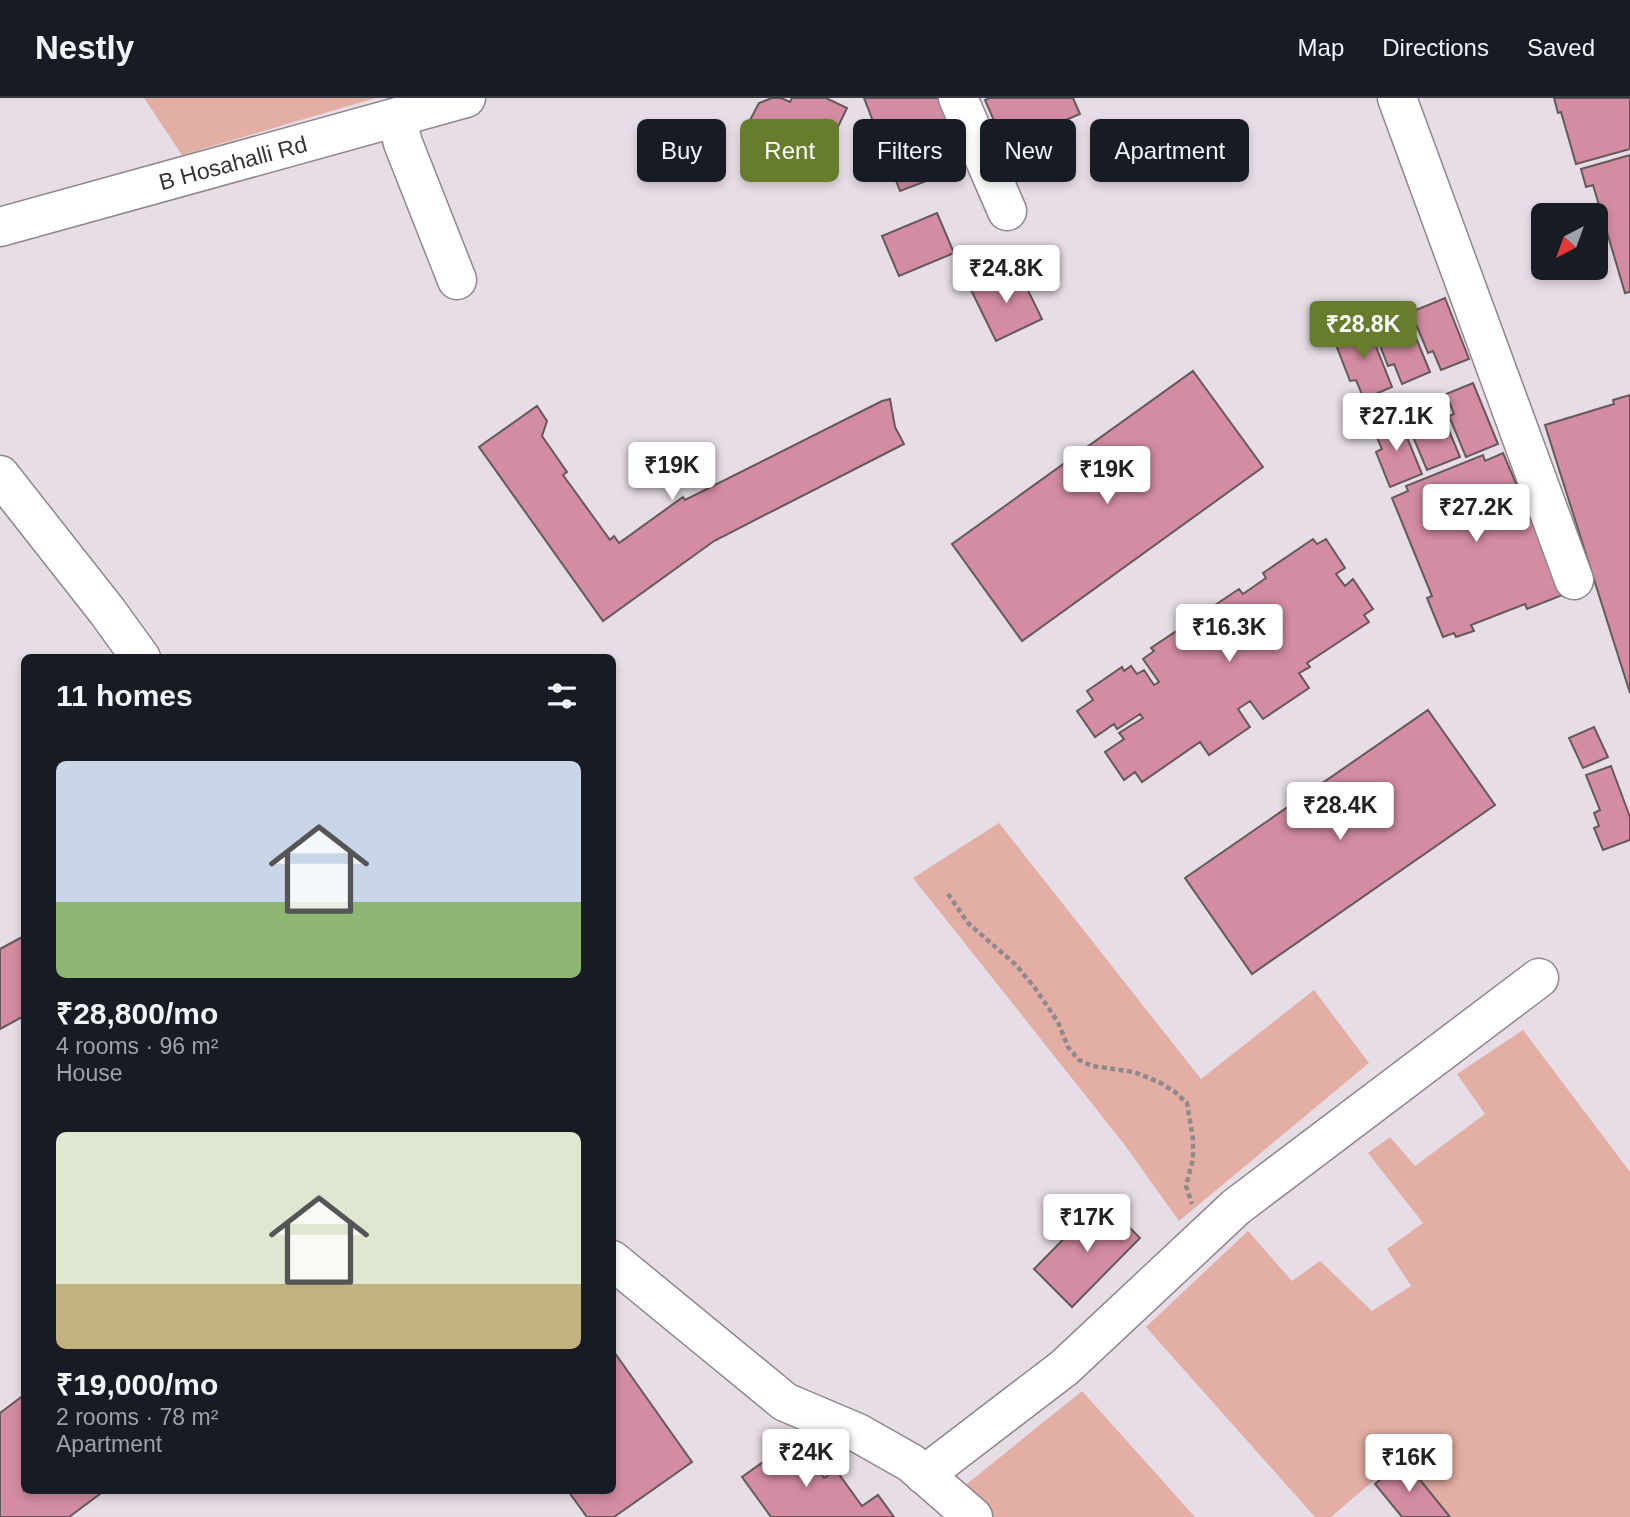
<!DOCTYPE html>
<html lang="en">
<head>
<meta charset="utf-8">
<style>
  :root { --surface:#171b24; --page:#242831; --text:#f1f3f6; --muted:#9ea1a6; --line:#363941; --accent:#677c2d }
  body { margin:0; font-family:Helvetica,sans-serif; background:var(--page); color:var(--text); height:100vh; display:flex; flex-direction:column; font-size:26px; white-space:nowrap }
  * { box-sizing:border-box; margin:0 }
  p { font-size:23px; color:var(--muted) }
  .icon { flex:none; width:38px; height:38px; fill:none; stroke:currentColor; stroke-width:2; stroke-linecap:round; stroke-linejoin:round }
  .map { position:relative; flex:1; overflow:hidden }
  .sheet { position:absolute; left:21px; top:556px; width:595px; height:840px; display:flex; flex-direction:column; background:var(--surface); border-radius:10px; box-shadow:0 4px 10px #0003 }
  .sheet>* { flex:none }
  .hud { position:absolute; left:637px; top:21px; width:665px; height:63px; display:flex; gap:14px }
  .needle { width:46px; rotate:221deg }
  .tools { position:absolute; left:1531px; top:105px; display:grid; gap:14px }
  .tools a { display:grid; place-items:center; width:77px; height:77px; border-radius:10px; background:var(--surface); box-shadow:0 4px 10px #0003; font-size:35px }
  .price { position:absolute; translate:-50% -60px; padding:0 16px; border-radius:7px; background:#fff; color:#222; font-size:23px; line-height:46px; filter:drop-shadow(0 2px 4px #0008) }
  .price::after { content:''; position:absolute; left:50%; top:42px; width:21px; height:16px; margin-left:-10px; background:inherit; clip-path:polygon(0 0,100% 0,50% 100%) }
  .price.on { background:var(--accent); color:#fff }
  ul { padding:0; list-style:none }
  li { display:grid; align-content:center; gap:14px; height:371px; padding:0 35px }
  li span { display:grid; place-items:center; height:217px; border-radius:10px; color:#555 }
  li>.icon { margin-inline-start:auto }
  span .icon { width:126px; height:126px; fill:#fffc; stroke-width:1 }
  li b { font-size:30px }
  h2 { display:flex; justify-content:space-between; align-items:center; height:84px; padding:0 35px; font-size:30px }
  .pill { padding:0 24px; border-radius:10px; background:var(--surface); box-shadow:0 4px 10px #0003; font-size:24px; line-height:63px }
  .pill.on { background:var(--accent); color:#fff }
  header { display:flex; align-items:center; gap:42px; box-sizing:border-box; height:98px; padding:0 35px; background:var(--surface); border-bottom:2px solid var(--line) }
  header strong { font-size:33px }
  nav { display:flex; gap:38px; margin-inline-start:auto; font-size:24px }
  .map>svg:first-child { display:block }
</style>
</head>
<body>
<header>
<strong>Nestly</strong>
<nav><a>Map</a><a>Directions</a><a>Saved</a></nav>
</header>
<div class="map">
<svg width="1630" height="1419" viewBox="0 0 1630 1419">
  <rect width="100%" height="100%" fill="#e7dde6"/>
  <path fill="#e3aea4" d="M144,0h232l-194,57z
    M999,725l202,256 113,-89 55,73 -190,158 -55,-77 -211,-266z
    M1523,932l107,142v345h-179l-50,-60 -70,60h-16l-169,-190 102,-96 44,50 28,-20 52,50 39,-25 -24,-37 36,-26 -55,-70 22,-16 25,29 70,-52 -28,-40z
    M1082,1293l113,126h-205l-28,-29z"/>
  <path fill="#d38ca1" stroke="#65595c" stroke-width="2" d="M772,0h9l9,4 2,-4h34l21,10 -34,71 -31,-15 5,-10 -11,-6 -2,3 -32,-16 17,-32z
    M864,0h82l25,66 -71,27z
    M989,0h84l7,16 -75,32 -20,-46z
    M1554,0h76v51l-54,15 -15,-52 -3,1z
    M1630,57v137l-5,1 -32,-108 -7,2 -5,-18z
    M937,115l17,40 -55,23 -17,-40z
    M1017,170l25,51 -46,22 -25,-51z
    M1445,200l24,61 -28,11 -8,-19 -5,2 -17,-41z
    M1405,213l25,61 -28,12 -8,-20 -6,2 -16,-41z
    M1367,226l25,63 -28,12 -8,-19 -6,1 -17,-44z
    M1193,273l70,96 -241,174 -70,-97z
    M1473,285l25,61 -32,13 -17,-41 5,-2 -8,-20z
    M1630,297v298l-85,-268 69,-21 -1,-4z
    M890,301l5,28 9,17 -190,97 -111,80 -124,-174 58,-41 10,15 -5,15 25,36 -4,3 47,65 4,-4 5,7 64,-46 2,3 197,-99z
    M1438,306l22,53 -33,13 -16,-38 4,-2 -6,-14z
    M1399,320l23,56 -32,13 -14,-35 6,-3 -9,-21z
    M1503,355l20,47 3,-1 39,95 -38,15 -2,-5 -54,21 3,6 -18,6 -2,-4 -11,4 -16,-39 5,-2 -40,-98 16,-7 -2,-5 77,-31 2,6z
    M1313,441l4,5 9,-5 19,29 -9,6 9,12 8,-7 20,30 -9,6 5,7 -62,41 3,4 -11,6 10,15 -46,31 -13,-18 -12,8 12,18 -41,28 -9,-13 -58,40 -7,-10 -11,8 -19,-28 19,-13 -5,-6 24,-15 -3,-4 -23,15 -3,-5 -19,13 -18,-26 16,-11 -6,-9 35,-24 2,4 7,-5 6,8 7,-4 10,15 5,-3 -16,-23 11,-8 -3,-3 27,-18 2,3 4,-2 7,11 16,-10 -10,-15 42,-28 4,5 23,-16 -3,-5z
    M1428,612l67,95 -243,169 -67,-96z
    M1594,629l14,30 -25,11 -14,-30z
    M1611,668l19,51v23l-27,10 -9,-22 5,-2 -5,-13 6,-3 -14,-35z
    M24,838v80l-24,13v-80z
    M1102,1102l38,38 -68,69 -38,-38z
    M612,1251l80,113 -78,55h-27l-19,-26h44z
    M24,1297v96h80l-35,26h-69v-104z
    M795,1341l29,39 12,-8 26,36 16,-11 16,22h-123l-29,-40z
    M1404,1362l46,57h-48l-27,-33z"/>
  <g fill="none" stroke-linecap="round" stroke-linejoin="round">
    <defs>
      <path id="minor" d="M958,0l49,113
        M1397,0l177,482
        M397,21l6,24 54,137
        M0,129l466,-129
        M0,377l107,136 34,47
        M612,1162l173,142 73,31 53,30 62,54
        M924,1377l140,-107 172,-161 303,-229"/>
    </defs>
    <use href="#minor" stroke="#8f868e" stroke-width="41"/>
    <path stroke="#8f888e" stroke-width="4.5" stroke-dasharray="5 3.5" stroke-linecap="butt" d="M948,796l20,29 48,42 19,23 23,34 10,25 11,13 13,6 42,6 25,10 16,10 12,11 6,37v19l-7,27 6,18"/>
    <use href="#minor" stroke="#fff" stroke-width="38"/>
  </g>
  <g text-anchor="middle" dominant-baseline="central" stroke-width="6" stroke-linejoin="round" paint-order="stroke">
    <g font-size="23" fill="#383438" stroke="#fff">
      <text transform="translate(233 65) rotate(-15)">B Hosahalli Rd</text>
    </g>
  </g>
</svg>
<div class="tools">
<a><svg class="needle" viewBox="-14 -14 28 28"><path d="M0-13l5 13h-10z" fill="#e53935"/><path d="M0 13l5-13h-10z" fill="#9ea1a6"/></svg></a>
</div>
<b class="price" style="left:1006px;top:207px">₹24.8K</b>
<b class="price on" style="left:1363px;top:263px">₹28.8K</b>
<b class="price" style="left:1396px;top:355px">₹27.1K</b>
<b class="price" style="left:672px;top:404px">₹19K</b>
<b class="price" style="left:1107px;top:408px">₹19K</b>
<b class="price" style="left:1476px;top:446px">₹27.2K</b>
<b class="price" style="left:1229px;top:566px">₹16.3K</b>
<b class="price" style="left:1340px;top:744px">₹28.4K</b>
<b class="price" style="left:1087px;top:1156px">₹17K</b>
<b class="price" style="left:806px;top:1391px">₹24K</b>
<b class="price" style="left:1409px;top:1396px">₹16K</b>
<div class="hud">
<a class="pill">Buy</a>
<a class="pill on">Rent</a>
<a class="pill">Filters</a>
<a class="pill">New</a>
<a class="pill">Apartment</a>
</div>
<section class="sheet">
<h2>11 homes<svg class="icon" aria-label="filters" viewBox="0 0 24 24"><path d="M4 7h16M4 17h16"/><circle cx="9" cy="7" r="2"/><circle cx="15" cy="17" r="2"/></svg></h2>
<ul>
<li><span style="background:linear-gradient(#c9d6e8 65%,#8fb573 0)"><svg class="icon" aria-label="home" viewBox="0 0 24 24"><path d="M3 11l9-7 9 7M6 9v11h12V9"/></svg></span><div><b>₹28,800/mo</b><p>4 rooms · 96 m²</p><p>House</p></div></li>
<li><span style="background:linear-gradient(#dfe7d0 70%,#c2b280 0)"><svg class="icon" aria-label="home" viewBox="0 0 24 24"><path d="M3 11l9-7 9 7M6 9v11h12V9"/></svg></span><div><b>₹19,000/mo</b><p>2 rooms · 78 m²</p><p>Apartment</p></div></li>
</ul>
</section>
</div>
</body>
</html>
